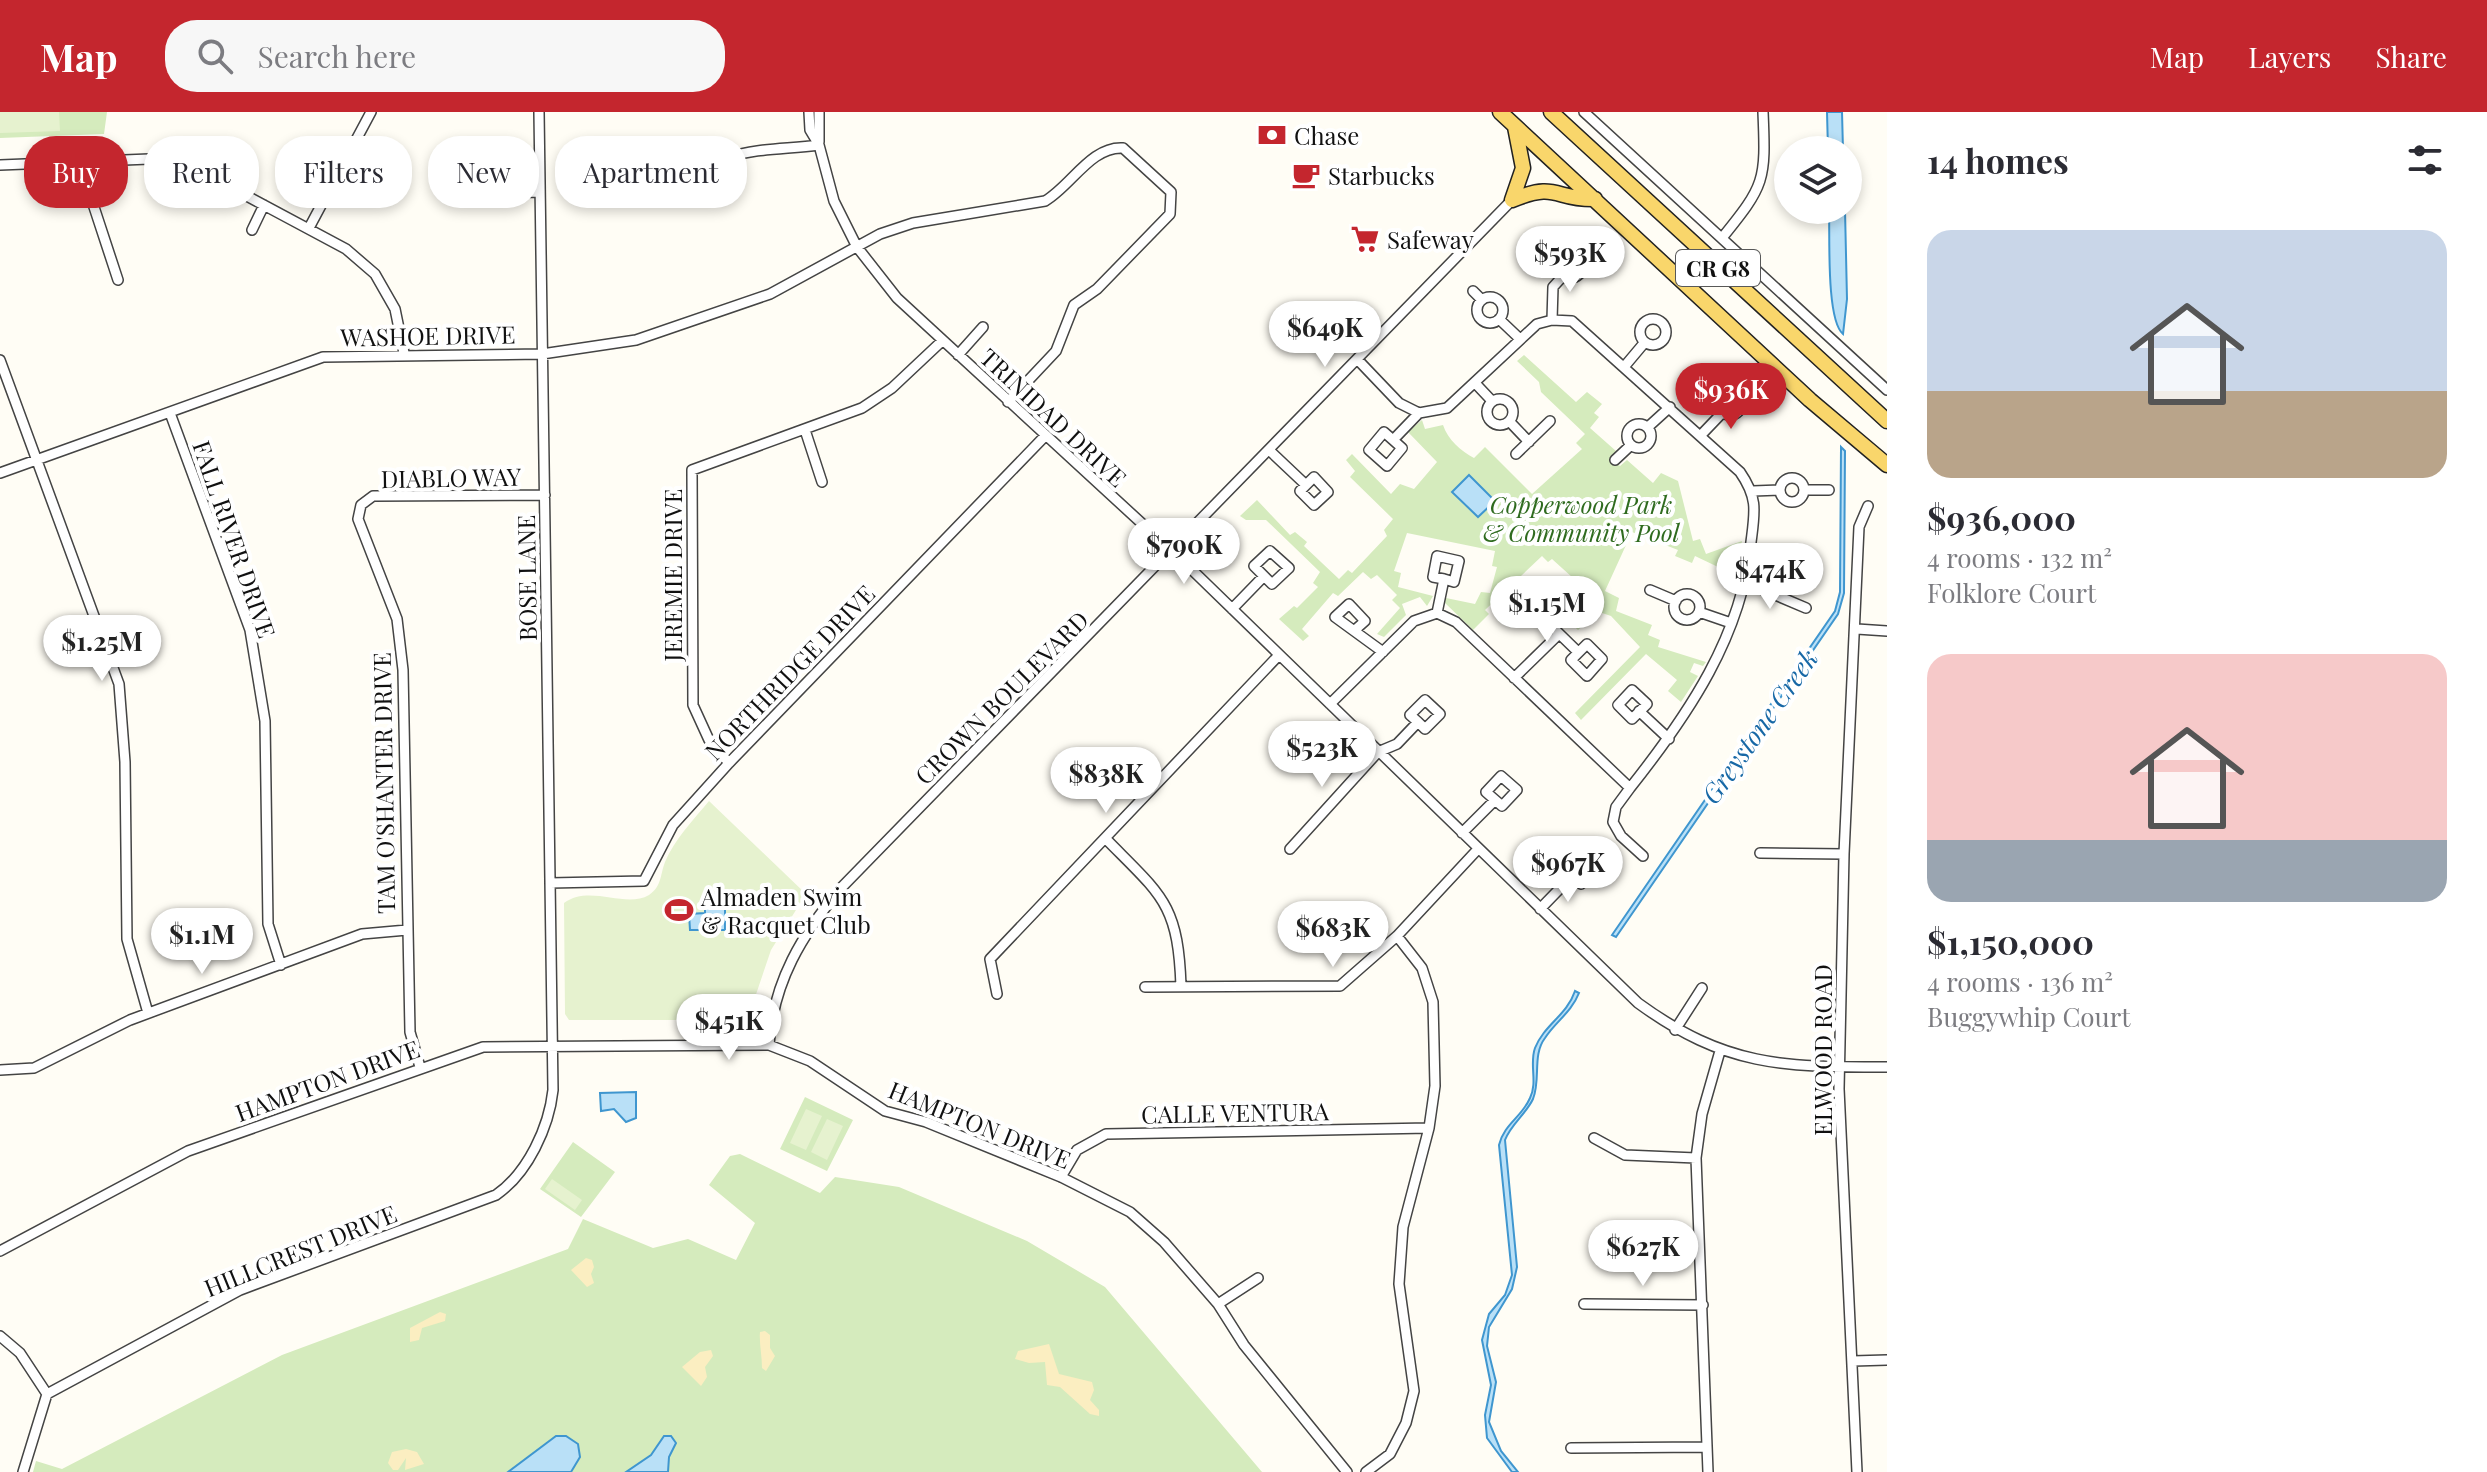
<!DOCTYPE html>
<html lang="en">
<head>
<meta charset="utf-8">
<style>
  :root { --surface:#fff; --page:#f7f7f7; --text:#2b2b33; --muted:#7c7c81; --accent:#c4262e }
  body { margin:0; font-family:"Playfair Display",serif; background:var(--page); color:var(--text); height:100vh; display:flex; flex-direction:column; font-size:30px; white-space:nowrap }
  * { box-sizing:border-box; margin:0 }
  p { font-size:26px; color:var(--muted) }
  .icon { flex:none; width:44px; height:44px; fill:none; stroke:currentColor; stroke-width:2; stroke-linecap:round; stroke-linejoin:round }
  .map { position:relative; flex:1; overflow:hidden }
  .details { display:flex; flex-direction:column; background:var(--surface); width:600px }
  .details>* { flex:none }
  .guide { position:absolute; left:24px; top:24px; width:760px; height:72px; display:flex; gap:16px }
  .buttons { position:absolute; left:1774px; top:24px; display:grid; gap:16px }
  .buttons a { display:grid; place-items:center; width:88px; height:88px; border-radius:50%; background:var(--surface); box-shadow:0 4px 12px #0003; font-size:40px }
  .price { position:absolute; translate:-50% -68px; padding:0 18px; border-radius:28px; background:#fff; color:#222; font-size:26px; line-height:52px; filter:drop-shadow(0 2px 4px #0008) }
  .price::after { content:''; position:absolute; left:50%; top:48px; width:24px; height:18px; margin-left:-12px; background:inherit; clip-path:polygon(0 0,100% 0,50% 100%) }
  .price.on { background:var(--accent); color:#fff }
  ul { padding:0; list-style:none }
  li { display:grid; align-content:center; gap:16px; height:424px; padding:0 40px }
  li span { display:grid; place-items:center; height:248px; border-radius:24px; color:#555 }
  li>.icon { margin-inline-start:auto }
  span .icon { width:144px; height:144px; fill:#fffc; stroke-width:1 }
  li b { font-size:34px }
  h2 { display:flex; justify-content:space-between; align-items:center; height:96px; padding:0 40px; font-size:34px }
  .tag { padding:0 28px; border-radius:32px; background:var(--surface); box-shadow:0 4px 12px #0003; font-size:28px; line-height:72px }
  .tag.on { background:var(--accent); color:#fff }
  header { display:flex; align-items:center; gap:48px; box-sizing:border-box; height:112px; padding:0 40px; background:var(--accent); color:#fff }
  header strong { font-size:38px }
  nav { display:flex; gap:44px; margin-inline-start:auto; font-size:28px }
  .search { width:560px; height:72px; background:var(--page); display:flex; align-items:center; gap:20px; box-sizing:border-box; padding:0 28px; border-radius:32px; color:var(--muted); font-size:30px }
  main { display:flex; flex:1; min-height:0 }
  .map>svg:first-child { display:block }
</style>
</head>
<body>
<header>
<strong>Map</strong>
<div class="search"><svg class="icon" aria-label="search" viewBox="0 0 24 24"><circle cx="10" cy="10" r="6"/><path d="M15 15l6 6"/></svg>Search here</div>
<nav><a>Map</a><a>Layers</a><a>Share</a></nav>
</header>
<main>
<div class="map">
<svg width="1887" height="1360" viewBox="0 0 1887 1360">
  <rect width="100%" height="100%" fill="#fffdf5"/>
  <path fill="#d5ebbd" d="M0,0h107l-3,22 -104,4z
    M1524,243l52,47 11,-10 15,12 -8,9 5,4 -9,11 26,23 -6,6 10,9 7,-6 26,23 8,-10 17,8 15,60 7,-2 6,15 36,-13 -2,10 -9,-1 -1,13 8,2 -1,11 -42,-20 -3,7 -17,-7 3,-6 -46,-18 -27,59 14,7 -3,13 36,14 -4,10 12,5 -2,7 48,15 -3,4 -9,-3 -4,9 8,4 -17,26 -13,-11 9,-11 -31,-26 -65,66 -6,-7 65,-66 -29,-31 -12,-4 -21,18 -17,-16 22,-27 -31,-28 -4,3 -6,-6 -57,54 4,4 -16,16 -28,-27 1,-5 29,6 6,-12 9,1 7,-26 -5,-1 3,-15 -88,-18 -13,38 7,2 -3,14 35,9 -6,10 -7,-9 -18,7 4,11 -22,22 -7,-3 23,-26 -8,-8 5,-5 -20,-20 -6,4 -8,-7 -25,24 -5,-3 -31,36 7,7 -6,5 -24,-22 15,-13 3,2 21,-21 -5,-4 7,-11 -54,-52h-20l-6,-4 17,-16 33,35 5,-3 12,10 -3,4 35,33 9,-9 4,3 35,-37 -3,-6 9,-11 -43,-42 5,-6 -9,-11 6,-6 39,40 9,-10 14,5 23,-27 -29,-30 14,-12 3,9 18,-4c5,15 18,26 31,33l11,-11 47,47 50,-45 -6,-6 9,-9 -44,-42 -2,-10 -22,-21z
    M805,985l48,23 -26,51 -47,-22z
    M573,1030l42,30 -34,45 -41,-28z
    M740,1042l80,39 15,-16 64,10 128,54 78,46 157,185h-1229l3,-11 26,8 220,-114 286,-106 15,-30 70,29 35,-9 48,21 19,-37 -46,-38 21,-29z"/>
  <path fill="#fbeec1" d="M586,1146l6,2 2,7 -3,7 3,9 -7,4 -16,-17z
    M440,1200l6,2 -1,7 -23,7 -3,12 -9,2v-14z
    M765,1219l5,4v13l5,8 -9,15 -4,-3c0,-12 -3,-26 -2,-36z
    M1049,1232l10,30 33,8 2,8 -4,10 9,10v6l-9,-2 -30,-27 -13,-2 -2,-23 -16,1 -14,-4 3,-8z
    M711,1238l2,6 -8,11 2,10 -6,9 -19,-19 18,-15z
    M406,1337l11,3 7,12 -19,6 1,-12 -8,12h-5l-5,-7 4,-11z"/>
  <path fill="#e6f2cf" d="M0,0h59l1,19 -60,2z
    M709,689l97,93 -35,56 -22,65 -6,5h-174l-4,-6 -1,-111c26,-19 61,6 85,-8 13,-9 11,-20 16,-33 9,-22 29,-43 44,-61z
    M806,997l16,7 -16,34 -16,-7z
    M827,1007l16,7 -16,34 -16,-8z
    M552,1067l30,21 -7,10 -30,-21z"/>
  <path fill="#b9e0f7" stroke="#3f96cf" stroke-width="2" d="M1827,0h15l1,38h-15z
    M1829,98h16l2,89 -4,35c-17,-14 -13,-99 -14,-124z
    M1841,335l4,4 -1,142 -6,21 -222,323 -4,-2 223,-324 5,-19z
    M1469,363l26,26 -17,16 -26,-25z
    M705,782h20v36h-35l-1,-16 16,-1z
    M1575,879l4,2c-8,20 -23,28 -34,45 -13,17 -4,41 -12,61 -7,15 -22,25 -28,41l12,127 -5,22 -23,38 -2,19 9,36 -7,40 12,29 17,21h-6l-25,-34 -2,-23 6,-30 -9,-45 7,-26 16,-19 7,-20 -13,-130c5,-21 23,-28 31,-47 8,-16 -1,-34 5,-50 9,-23 32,-33 40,-57z
    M636,980v26l-10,4 -12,-13 -13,2 -1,-18z
    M556,1324h10l12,8 2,13 -9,15h-63z
    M664,1324h7l5,7 -7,14 -1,15h-42l25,-17z"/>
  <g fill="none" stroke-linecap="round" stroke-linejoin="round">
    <defs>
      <path id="minor" d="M809,0l1,18 9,15 15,56 23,46 40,51 290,267 451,438c88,64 144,64 249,64
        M819,0v30
        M1584,0l303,278
        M91,50l3,45 24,73
        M0,53l149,-6 20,2 33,11 144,77 29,25 20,35 9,44
        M679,80c40,-47 83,-40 140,-47
        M492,81l47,-1
        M309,116l62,-116
        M252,118l12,-25
        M1722,126c43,-53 44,-57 41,-126
        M1557 153a13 13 0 1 1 26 0a13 13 0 1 1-26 0Z
        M1473,179l9,9
        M1477 198a13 13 0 1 1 26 0a13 13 0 1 1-26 0Z
        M1499,207l20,19
        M1640 220a13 13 0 1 1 26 0a13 13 0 1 1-26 0Z
        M1552,208l1,-33 10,-11
        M958,243l25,-28
        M0,248l119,324 6,78 2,177 21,74
        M1624,255l21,-25
        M1475,271l17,18
        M1718 291a12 12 0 1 1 24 0a12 12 0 1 1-24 0Z
        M1738,281l8,-9
        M1487 300a13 13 0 1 1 26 0a13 13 0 1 1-26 0Z
        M170,301l80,217 15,91 3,203 13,41
        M1509,309l20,21
        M1627 324a12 12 0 1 1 24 0a12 12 0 1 1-24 0Z
        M1648,315l22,-20
        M805,318l17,52
        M1701,323l22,-23
        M1393,328l-9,-8 -15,18 18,16 15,-18 -9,-8 26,-27
        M1269,338l37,35
        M1516,342l34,-33
        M1615,348l16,-15
        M0,361l323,-116 219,-3 94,-14 134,-46 110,-60 33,-11 132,-22c26,-15 46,-55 78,-53l48,44 -1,22 -73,75 -23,16 -18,46 -48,51
        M1314,365l14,15 -14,13 -14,-14z
        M1780 378a12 12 0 1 1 24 0a12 12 0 1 1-24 0Z
        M1805,378h24
        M1753,379l27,-1
        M1270,439l19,17 -17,16 -18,-18z
        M1747,471l59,25
        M1529,477l16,16 -14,15 -18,-15z
        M1650,478l26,11
        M1674 495a13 13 0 1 1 26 0a13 13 0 1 1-26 0Z
        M1232,497l32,-33
        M1699,500l32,11
        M1437,501l7,-34 10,3 5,-21 -22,-5 -4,21 11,2
        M1538,501l40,39
        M1356,517l9,-8 -16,-17 -14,13 48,35
        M1857,517l30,2
        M1587,532l15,15 -15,17 -16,-16z
        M1514,566l45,-44
        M1632,578l15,14 -15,15 -14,-14z
        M1330,592l84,-83 23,-8 19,9 174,166c58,-73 112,-152 121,-246 4,-31 7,-44 -11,-70l-168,-151 -20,-1 -15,4 -90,84 -28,5 -20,-10 -42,-44
        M1639,599l30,28
        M729,651l-20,-23 -16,-35 -1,-235 170,-62 30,-20 50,-47
        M1501,664l16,14 -15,16 -16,-14z
        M1630,676l-14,19 -3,15 8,14 22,20
        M1462,721l33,-33
        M1106,727c56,57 72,64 75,147
        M1290,737l88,-97 19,-8 21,-22 -8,-7 15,-15 15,14 -15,15 -7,-7
        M1580,739l17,17 -16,16 -17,-16z
        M1760,741l84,1
        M550,771l94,-2 29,-56 56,-62 316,-327
        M1540,797l32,-33
        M1145,875l195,-1 57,-50 81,-87
        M997,882l-7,-35 289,-304
        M1675,918l27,-42
        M769,933c4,-63 33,-111 73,-158l670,-687
        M420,955l-10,-35 -7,-362 -6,-51 -39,-100 3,-14 12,-9 172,-1
        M0,958l34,-2 96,-48 232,-86 45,-4
        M1594,1026l31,17 71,3
        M1061,1065l16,-27 29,-16 323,-6
        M0,1139l188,-100 295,-104 286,-2 41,16 75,50 41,11 135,55 69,35 34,30 54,62 26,41 103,127
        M1218,1192l40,-26
        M1584,1192l119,1
        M0,1224l20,17 27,41
        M1853,1249l34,-1
        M1571,1336l136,-1
        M23,1360l24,-78 193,-104 256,-95c32,-22 53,-68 57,-105l-14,-978
        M1366,1360l24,-18 16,-31 8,-32 -15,-107 4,-57 26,-99 6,-42 -2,-84 -11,-34 -25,-32
        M1708,1360l-12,-314 6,-44 18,-63
        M1857,1360l-18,-383 5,-235 15,-327 9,-21"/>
      <path id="primary" d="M1500,0l310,288 77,65
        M1551,0l336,309
        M1512,88c47,-19 41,0 83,-1
        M1512,88l11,-32 -8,-41"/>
    </defs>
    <use href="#minor" stroke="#444" stroke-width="12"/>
    <use href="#primary" stroke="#222" stroke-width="17"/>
    <use href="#minor" stroke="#fff" stroke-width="9"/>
    <use href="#primary" stroke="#f9d66b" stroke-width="14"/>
  </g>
  <defs>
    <symbol id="bank-bare" viewBox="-9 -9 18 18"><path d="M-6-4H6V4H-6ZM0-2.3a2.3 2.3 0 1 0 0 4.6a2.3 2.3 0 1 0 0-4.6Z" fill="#c4262e" stroke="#fff" stroke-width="2.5" paint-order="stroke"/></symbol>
    <symbol id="cafe-bare" viewBox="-9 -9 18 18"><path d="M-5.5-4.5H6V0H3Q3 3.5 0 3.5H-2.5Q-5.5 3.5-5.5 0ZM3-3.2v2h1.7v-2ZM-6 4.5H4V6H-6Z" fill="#c4262e" stroke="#fff" stroke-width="2.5" paint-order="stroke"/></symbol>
    <symbol id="supermarket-bare" viewBox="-9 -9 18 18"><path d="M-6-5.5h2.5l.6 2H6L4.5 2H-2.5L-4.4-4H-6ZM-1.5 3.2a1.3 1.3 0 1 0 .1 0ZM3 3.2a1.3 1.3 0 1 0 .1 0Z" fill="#c4262e" stroke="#fff" stroke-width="2.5" paint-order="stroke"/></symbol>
    <symbol id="stadium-bare" viewBox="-9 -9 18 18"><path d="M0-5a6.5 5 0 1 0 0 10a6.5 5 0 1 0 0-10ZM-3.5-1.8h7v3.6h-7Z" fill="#c4262e" stroke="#fff" stroke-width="2.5" paint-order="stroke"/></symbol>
  </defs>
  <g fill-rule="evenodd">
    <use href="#bank-bare" x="1252" y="3" width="40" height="40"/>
    <use href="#cafe-bare" x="1286" y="43" width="40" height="40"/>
    <use href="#supermarket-bare" x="1345" y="107" width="40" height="40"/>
    <use href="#stadium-bare" x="659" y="778" width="40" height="40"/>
  </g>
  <g text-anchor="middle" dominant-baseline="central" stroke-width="8" stroke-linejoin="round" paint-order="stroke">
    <rect fill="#fff" stroke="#585858" stroke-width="2" x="1676" y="138" width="84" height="36" rx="6"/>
    <g font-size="22" font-weight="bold" fill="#111">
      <text x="1718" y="156">CR G8</text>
    </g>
    <g font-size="24" fill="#111" stroke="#fff" text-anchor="start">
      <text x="1294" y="23">Chase</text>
      <text x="1328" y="63">Starbucks</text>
      <text x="1387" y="127">Safeway</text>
      <text x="701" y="784">Almaden Swim<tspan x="701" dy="28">&amp; Racquet Club</tspan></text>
    </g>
    <g font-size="24" fill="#111" stroke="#fff">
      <text transform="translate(428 223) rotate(-1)">WASHOE DRIVE</text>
      <text transform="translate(1054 305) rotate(43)">TRINIDAD DRIVE</text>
      <text transform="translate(451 365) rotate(-1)">DIABLO WAY</text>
      <text transform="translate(235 427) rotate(71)">FALL RIVER DRIVE</text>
      <text transform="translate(672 463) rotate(-90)">JEREMIE DRIVE</text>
      <text transform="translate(526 466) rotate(-91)">BOSE LANE</text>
      <text transform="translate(789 560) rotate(-46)">NORTHRIDGE DRIVE</text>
      <text transform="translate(1001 585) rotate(-45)">CROWN BOULEVARD</text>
      <text transform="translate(383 671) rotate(-91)">TAM O'SHANTER DRIVE</text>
      <text transform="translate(1822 938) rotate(-90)">ELWOOD ROAD</text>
      <text transform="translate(327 968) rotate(-20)">HAMPTON DRIVE</text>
      <text transform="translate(1235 1000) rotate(-1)">CALLE VENTURA</text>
      <text transform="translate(980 1012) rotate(22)">HAMPTON DRIVE</text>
      <text transform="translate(300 1138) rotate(-22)">HILLCREST DRIVE</text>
    </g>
    <g font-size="24" font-style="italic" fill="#2f6b1f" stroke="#fff">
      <text x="1581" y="392">Copperwood Park<tspan x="1581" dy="28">&amp; Community Pool</tspan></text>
    </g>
    <g font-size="26" font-style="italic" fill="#1768a6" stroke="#fff">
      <text transform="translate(1759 614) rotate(-55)">Greystone Creek</text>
    </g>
  </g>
</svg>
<div class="buttons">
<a><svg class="icon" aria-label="layers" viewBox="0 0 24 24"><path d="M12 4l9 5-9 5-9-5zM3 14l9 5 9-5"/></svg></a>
</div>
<b class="price" style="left:1570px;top:182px">$593K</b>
<b class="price" style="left:1325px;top:257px">$649K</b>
<b class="price on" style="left:1731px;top:319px">$936K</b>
<b class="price" style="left:1184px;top:474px">$790K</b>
<b class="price" style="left:1770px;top:499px">$474K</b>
<b class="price" style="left:1547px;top:532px">$1.15M</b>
<b class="price" style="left:102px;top:571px">$1.25M</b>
<b class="price" style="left:1322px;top:677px">$523K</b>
<b class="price" style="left:1106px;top:703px">$838K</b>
<b class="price" style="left:1568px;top:792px">$967K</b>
<b class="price" style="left:1333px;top:857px">$683K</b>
<b class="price" style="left:202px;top:864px">$1.1M</b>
<b class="price" style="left:729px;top:950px">$451K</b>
<b class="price" style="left:1643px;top:1176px">$627K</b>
<div class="guide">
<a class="tag on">Buy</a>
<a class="tag">Rent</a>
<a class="tag">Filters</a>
<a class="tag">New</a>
<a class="tag">Apartment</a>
</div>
</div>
<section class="details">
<h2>14 homes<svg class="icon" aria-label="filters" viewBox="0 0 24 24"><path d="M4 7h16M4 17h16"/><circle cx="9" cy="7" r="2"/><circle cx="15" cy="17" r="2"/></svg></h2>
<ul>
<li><span style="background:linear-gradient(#c9d6e8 65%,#b9a48a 0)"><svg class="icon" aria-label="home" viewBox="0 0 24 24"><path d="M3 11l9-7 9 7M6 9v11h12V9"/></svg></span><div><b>$936,000</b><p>4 rooms · 132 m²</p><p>Folklore Court</p></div></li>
<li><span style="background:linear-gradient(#f6c9c9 75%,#9aa5b1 0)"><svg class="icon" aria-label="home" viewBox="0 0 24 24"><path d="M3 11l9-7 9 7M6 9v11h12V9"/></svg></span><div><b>$1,150,000</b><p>4 rooms · 136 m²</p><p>Buggywhip Court</p></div></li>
</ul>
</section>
</main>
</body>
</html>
